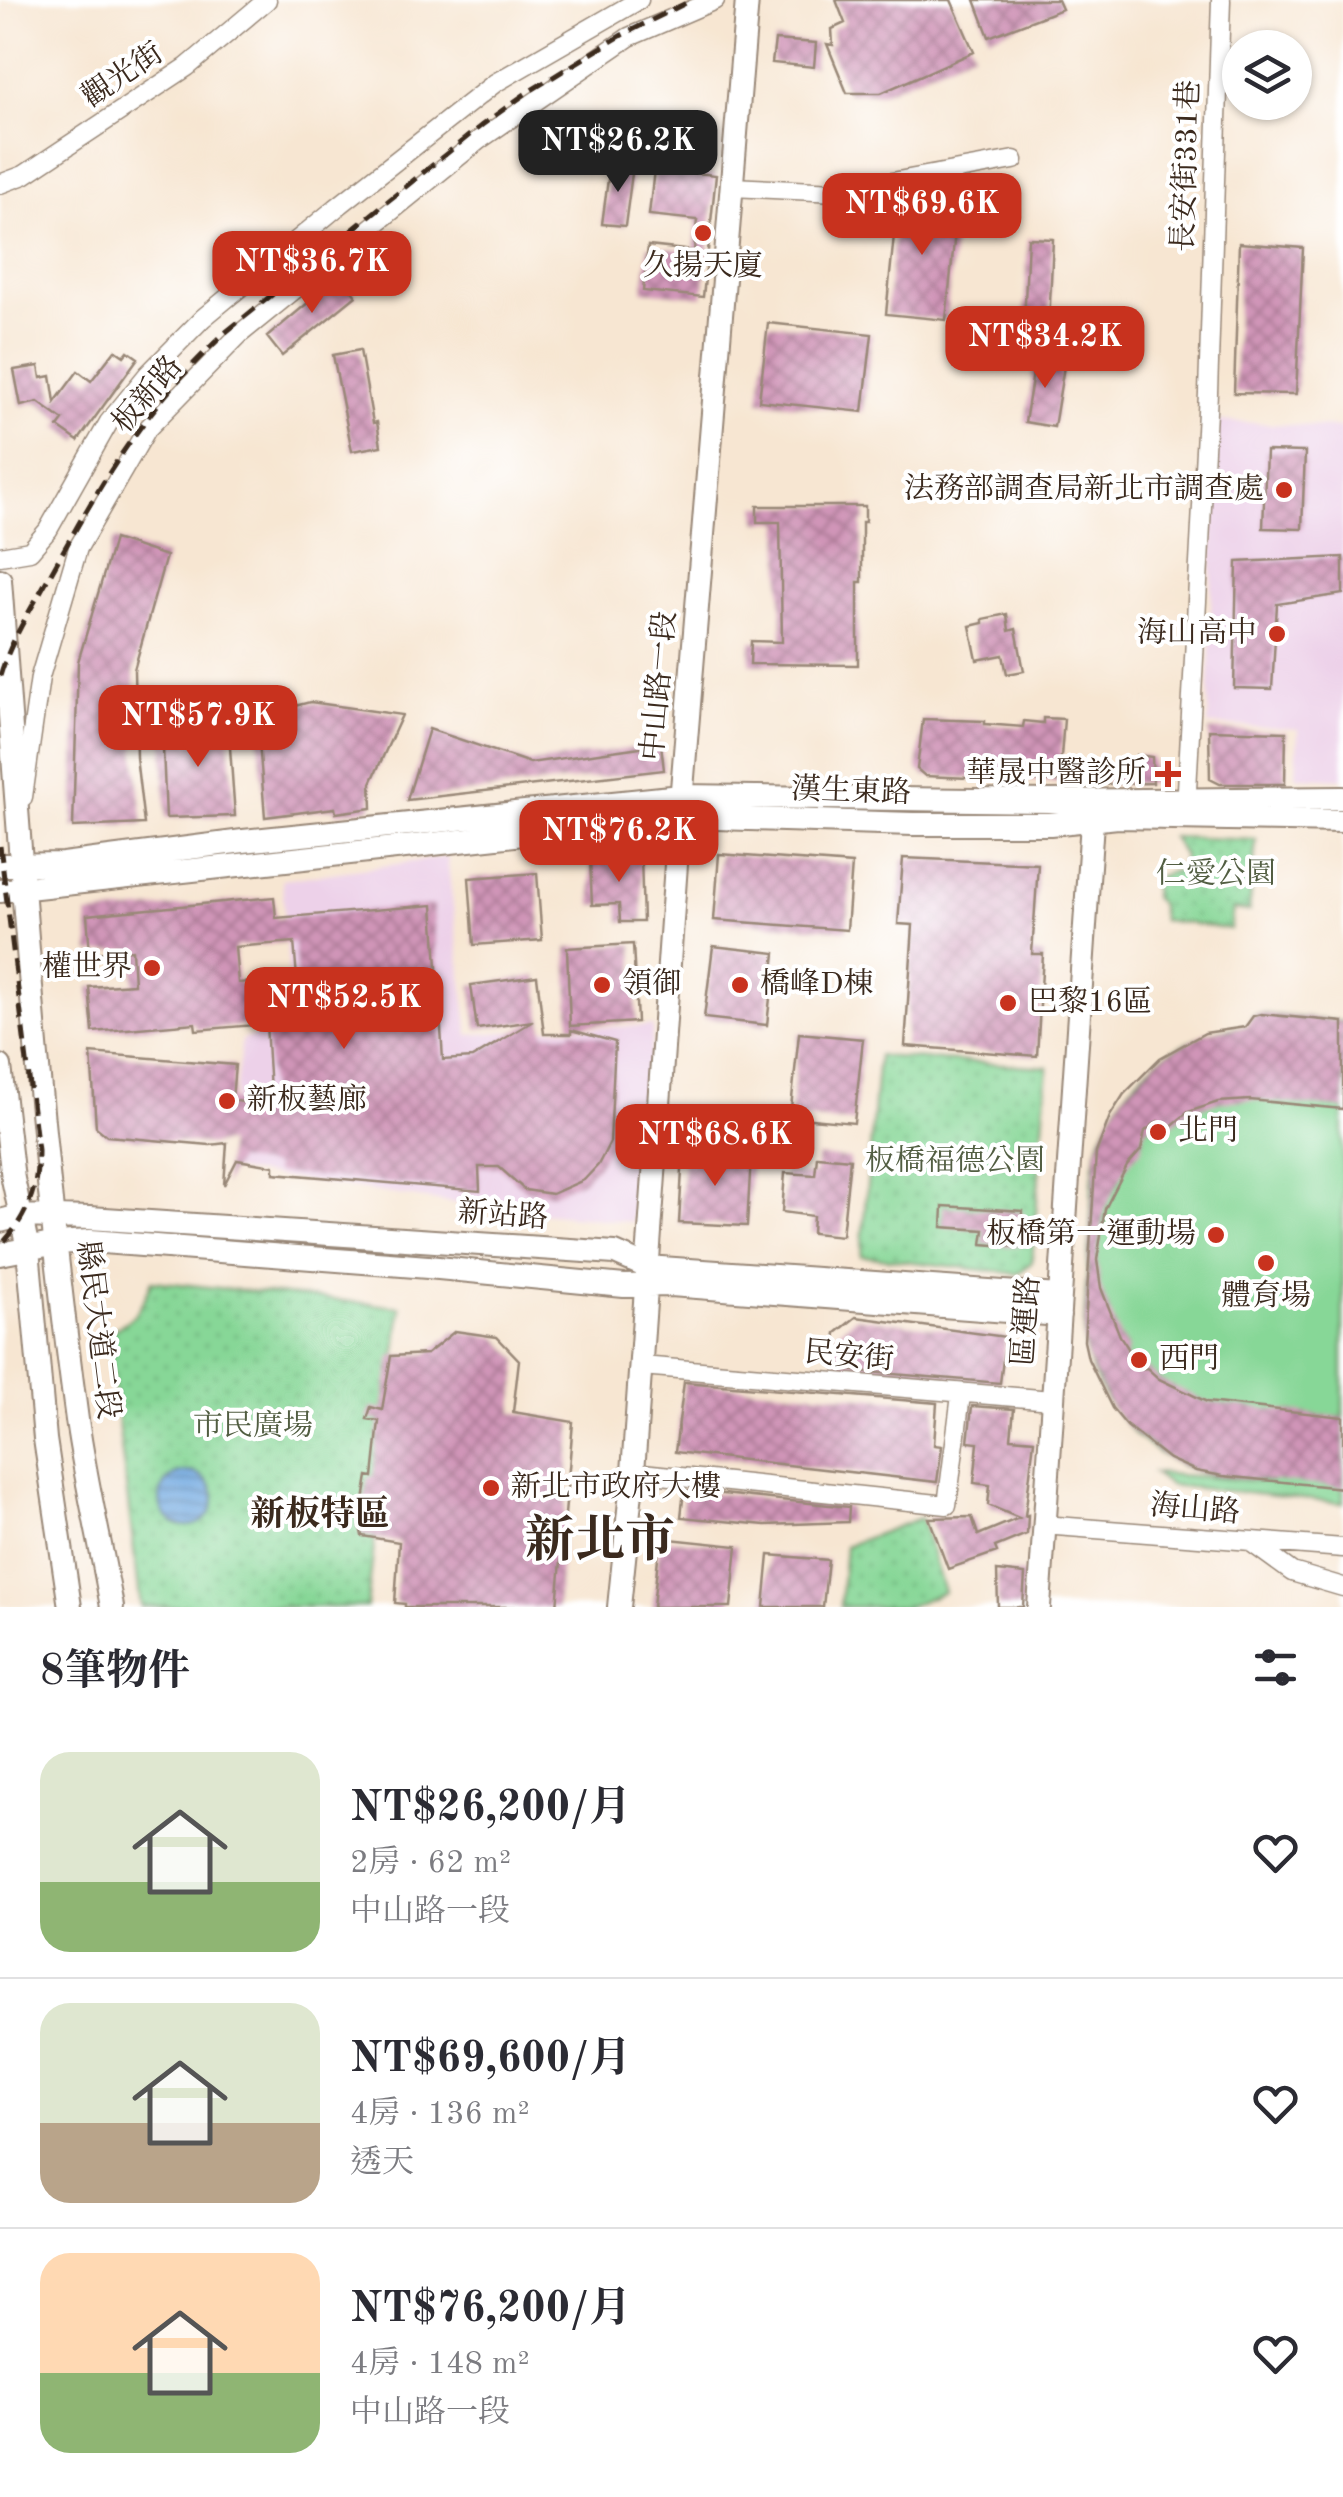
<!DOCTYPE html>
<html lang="zh-TW">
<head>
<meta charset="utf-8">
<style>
  :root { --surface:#fff; --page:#f7f7f7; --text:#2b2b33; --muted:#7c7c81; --line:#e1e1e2; --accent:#c8321e }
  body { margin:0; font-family:"Old Standard TT","Noto Serif TC",serif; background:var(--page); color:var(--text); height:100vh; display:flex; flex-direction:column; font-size:38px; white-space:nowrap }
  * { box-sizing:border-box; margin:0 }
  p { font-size:32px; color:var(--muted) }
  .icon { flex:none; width:55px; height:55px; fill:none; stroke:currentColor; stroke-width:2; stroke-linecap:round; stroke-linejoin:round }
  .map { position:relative; height:1607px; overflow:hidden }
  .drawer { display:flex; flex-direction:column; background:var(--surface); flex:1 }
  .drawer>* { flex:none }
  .controls { position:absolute; left:1222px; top:30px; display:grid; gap:20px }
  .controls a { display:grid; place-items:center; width:90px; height:90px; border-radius:50%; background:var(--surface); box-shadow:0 2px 8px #0004; font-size:50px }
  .price { position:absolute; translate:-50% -85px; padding:0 22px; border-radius:20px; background:var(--accent); color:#fff; font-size:32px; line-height:65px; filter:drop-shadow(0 2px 5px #0008) }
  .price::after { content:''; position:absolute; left:50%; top:60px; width:30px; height:22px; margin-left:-15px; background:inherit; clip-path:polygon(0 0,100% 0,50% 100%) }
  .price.selected { background:#222; color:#fff }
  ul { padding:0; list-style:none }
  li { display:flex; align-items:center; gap:30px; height:250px; padding:0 40px }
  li+li { border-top:2px solid var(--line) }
  li span { display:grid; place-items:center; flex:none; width:280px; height:200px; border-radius:30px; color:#555 }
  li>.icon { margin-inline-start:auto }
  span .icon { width:120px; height:120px; fill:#fffc; stroke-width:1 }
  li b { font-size:42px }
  h2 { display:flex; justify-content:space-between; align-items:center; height:120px; padding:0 40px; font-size:42px }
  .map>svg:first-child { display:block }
</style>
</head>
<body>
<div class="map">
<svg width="1343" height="1607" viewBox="0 0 1343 1607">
  <defs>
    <pattern id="park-dots" width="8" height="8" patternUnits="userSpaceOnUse" patternTransform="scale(2.5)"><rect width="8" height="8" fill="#87d797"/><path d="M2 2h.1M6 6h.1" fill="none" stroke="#75b982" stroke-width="1.8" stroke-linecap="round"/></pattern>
    <pattern id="water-rules" width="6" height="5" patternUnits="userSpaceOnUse" patternTransform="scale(2.5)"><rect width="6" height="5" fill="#73aae1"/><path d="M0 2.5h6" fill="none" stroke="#608bb6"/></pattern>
    <pattern id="building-cross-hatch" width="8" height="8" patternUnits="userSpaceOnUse" patternTransform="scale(2.5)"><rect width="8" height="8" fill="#d095b8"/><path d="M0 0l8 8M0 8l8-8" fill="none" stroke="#aa7a95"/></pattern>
  </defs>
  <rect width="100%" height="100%" fill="#fff"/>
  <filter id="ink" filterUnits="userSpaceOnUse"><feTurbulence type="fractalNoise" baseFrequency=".01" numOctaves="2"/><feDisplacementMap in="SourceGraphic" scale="20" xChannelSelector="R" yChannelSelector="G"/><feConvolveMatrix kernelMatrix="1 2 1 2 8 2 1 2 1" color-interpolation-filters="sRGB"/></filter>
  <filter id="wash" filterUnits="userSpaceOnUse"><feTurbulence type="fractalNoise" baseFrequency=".0048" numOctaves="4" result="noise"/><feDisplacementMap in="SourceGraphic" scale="40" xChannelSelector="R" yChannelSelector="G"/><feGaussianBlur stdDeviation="2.25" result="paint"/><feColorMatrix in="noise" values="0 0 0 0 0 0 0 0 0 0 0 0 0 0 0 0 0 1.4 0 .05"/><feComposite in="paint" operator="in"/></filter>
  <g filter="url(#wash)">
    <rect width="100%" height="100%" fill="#f7e6d2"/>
    <path fill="#edd1e9" d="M1216,421l127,7v351l-47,-2 2,-48 -90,-4z
      M447,857l22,178 87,-7 97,-2 -21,196 -152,-15 -255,-38 17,-130 50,-12 -10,-147z"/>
    <path fill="#87d797" stroke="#61805a" stroke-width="2.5" d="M1261,1014l82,8v481l-174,-18 -15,-12 118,9c-24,-5 -52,-3 -76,-11 -57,-19 -101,-72 -112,-130 0,-36 3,-72 6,-108 2,-26 0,-58 7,-83 21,-69 78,-118 150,-123l6,-11z"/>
    <path fill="url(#park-dots)" stroke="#61805a" stroke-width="2.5" d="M1172,837l84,3 -7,71 -16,-2 -3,20 -68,-9 -3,-16 -6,-7 1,-19 26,-9 4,-13z
      M878,1056l170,11 -16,195 -14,12 -157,-18z
      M152,1281l249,26 -34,300h-226l-34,-274c27,-13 35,-24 45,-52z
      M921,1518l23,74 -38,15h-66l5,-61z"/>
    <path fill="url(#water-rules)" stroke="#576a80" stroke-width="2.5" d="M160 1499a27 27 0 1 1 54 0a27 27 0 1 1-54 0Z"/>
    <g id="blocks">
      <path fill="url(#building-cross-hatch)" fill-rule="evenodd" d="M836,0h115l23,52 -93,41h-34l-20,-49 6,1 -1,-16 13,-6z
        M975,0h83l4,9 -73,28z
        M775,40l41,3 -2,24 -42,-4z
        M610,164l23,2 -8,60 -23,-2z
        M654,169l62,6 -13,122 -60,-6 5,-45 46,5 3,-31 -48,-5z
        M898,196l60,6 -12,118 -60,-6z
        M1028,238l25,1 -4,86 -25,-1z
        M1239,243l64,5 -7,146 -62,-1z
        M340,276l16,20 -74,60 -15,-19z
        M768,323l104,11 -9,78 -104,-11z
        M115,350l9,6 4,-5 10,7 -60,83 -20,-14 5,-7 -25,-18 -17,4 -7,-36 25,-4 2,12 10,-2 4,26 23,-31 13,10z
        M360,350l13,73 4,-1 4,24 -29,5 -19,-96z
        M1036,355l29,5 -11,67 -29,-5z
        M1266,451l39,1 -3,77 -39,-1z
        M757,506h108v16h-3v60h-4v83l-108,-1 1,-23 31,1 -2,-120h-23z
        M114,539l52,17 -32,114 2,87 8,67 -71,3 5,-165z
        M1343,557v37l-66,10 -5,85 -38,-1 3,-126z
        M1007,614l2,17 7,-2 8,42 -17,3 -4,-19 -26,5 -7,-34 13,-3v-4z
        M310,702l92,13 -31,68 1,25 -36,5 -1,-5 -70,9 -8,-101z
        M1043,718l21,1 -5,63 -134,-6 -8,-7 6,-50 62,2v3l38,3 1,-6 19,2z
        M228,720l7,96 -69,2 -4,-93z
        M429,729l101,34 131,-19 3,26 -257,30z
        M1209,730l77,2 -1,52h-65l-10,-5z
        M1137,755l15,2 1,26 -46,1 -1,-7 26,-5z
        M719,854l133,10 -5,66 -133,-10z
        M641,856l2,66h-23l-1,-18 -27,1 -2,-47z
        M903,858l135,6 -6,90h11l-6,102 -132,-10 8,-121 -15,-1z
        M537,873l5,67 -68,5 -5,-67z
        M274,897l2,21 157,-13 10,155 29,-2 61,-37 -56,8 -6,-44 66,-9 7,58h27v-4l44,12 -5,100 -12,23 -14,15 -32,14 -27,-4 -26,-23h-20l1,24 -206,-18v-7l-37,-6 -13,25 3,-42 -17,2 -103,-9 -11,-9 -5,-74 144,12 -3,35 39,8 -5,-84 -70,6 -1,-7 -102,9 -4,-45 45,-3 -2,-34 -42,3 -3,-38zM294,942l3,36 -59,5 -3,-36z
        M633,944l4,78 -67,4 -3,-78z
        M713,946l62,7 -8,72 -63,-7z
        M1261,1014l82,8v87l-93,-9 -32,2 -30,10 -18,15 -12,-6 -13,10 -4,19 -14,16 -22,43 -8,51 4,28 19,48 8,12 -2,11 12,10 9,-1 12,11 48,23 136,15v71l-120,-12 -27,-5 -27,-12 -42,-33 -15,-18 -24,-49 -4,-18 12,-188 14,-37 14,-22 36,-36 45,-25 40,-6 8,-11z
        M799,1033l64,6 -9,84 -64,-6z
        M683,1152l68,4 -4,70 -68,-3z
        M817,1156l33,3 -8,77 -30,-3 1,-17 -31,-4 3,-39 30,2z
        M943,1206l80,5 -3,36 -38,-3 2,-14 -42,-3z
        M856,1317l150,20 -6,46 -154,-13 -13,-13 3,-24z
        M455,1331l42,6 22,23 -6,52 60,10 -16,185h-152v-3l-10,-1 4,-61 -37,-6 -2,-10 8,-50 5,1 6,-56 -12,-2 4,-12 11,3 9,-54 36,-2z
        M684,1382l253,21 -3,42 8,1 -5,36 -262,-30z
        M972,1406l42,3 -3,29 23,2 -9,76 3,-1 -1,19 -32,13 2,5 -49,17 -19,-51 43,-1 6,18 41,-17 -31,-13 2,-20 -16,-2 4,-40 -10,-1z
        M684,1490l165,17 -1,15 -83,3 -84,-8z
        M660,1538l77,8 -6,61h-78z
        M769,1555l59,5 -5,47h-59z
        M997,1571l28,3 -2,33h-25z"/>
    </g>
  </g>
  <g filter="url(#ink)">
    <use href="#blocks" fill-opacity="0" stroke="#998878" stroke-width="2.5"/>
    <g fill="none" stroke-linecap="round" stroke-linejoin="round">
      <defs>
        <path id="street" d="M0,184l24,-9 163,-108 80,-67
          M731,187l106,5 177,-32
          M0,556l30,-5 18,-21 61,-108 39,-48 55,-56 133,-110 159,-125 144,-83
          M23,797l17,-120 38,-129 69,-119 94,-96 238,-193 150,-103 86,-37
          M1186,809l22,-416 13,-393
          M641,1366l411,34
          M633,1472l314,33 14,-110
          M1043,1525l300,23
          M1252,1543l40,29 51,15"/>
        <path id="secondary" d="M0,580c21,280 39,562 77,840 9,63 24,125 35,187
          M0,865l63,-1 180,-23 438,-45 370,5 292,-3
          M0,891l681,-74 232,7h137l68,-7 225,4
          M0,1066l13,113 15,70 17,190 25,168
          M0,1221l20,-5 70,2 525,35 32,14 412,29
          M0,1254l57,-11 33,-2 338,26 196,19 47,-1 388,30
          M619,1607l14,-135 44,-622 70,-850
          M1039,1607l54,-800"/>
      </defs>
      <use href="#street" stroke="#998878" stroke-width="21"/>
      <use href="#secondary" stroke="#998878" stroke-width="26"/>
      <use href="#street" stroke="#fff" stroke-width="18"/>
      <use href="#secondary" stroke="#fff" stroke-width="22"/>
      <path stroke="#3b2a1e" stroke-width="5" stroke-dasharray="15 8" stroke-linecap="butt" d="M0,676c11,-37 33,-70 51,-103 54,-97 93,-165 175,-241l256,-207 43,-31 97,-59 70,-35
        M0,846l38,304c0,39 -11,68 -38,96"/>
    </g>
  </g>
  <g fill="#c8321e" stroke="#fff" stroke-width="4">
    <circle cx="703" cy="233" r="10"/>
    <circle cx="1284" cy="490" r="10"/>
    <circle cx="1277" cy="634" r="10"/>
    <path d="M1163 759h10v10h10v10h-10v10h-10v-10h-10v-10h10z"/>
    <circle cx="152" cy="968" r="10"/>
    <circle cx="602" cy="985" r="10"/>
    <circle cx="740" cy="985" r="10"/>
    <circle cx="1008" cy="1003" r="10"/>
    <circle cx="227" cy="1101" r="10"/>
    <circle cx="1158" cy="1132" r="10"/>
    <circle cx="1216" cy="1235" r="10"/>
    <circle cx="1266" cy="1263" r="10"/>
    <circle cx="1139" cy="1360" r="10"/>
    <circle cx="491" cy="1488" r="10"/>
  </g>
  <g text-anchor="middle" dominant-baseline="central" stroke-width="8" stroke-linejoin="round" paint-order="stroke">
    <g font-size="30" fill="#3b2a1e" stroke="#fff">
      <text transform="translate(123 76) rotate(-34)">觀光街</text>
      <text transform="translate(1187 166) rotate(-88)">長安街331巷</text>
      <text transform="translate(148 395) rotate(-50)">板新路</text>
      <text transform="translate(660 686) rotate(-85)">中山路一段</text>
      <text transform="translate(851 792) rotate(2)">漢生東路</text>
      <text transform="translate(503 1216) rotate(4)">新站路</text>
      <text transform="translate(1027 1321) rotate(-86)">區運路</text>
      <text transform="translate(97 1330) rotate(83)">縣民大道二段</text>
      <text transform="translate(849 1357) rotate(5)">民安街</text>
      <text transform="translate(1195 1510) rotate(5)">海山路</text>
    </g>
    <g font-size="30" fill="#3b2a1e" stroke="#fff" text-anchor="start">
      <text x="703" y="267" text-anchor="middle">久揚天廈</text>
      <text x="1264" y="490" text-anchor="end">法務部調查局新北市調查處</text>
      <text x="1257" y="634" text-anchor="end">海山高中</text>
      <text x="1146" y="774" text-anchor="end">華晟中醫診所</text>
      <text x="132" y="968" text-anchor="end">權世界</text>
      <text x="622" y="985">領御</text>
      <text x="760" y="985">橋峰D棟</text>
      <text x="1028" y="1003">巴黎16區</text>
      <text x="247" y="1101">新板藝廊</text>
      <text x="1178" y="1132">北門</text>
      <text x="1196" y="1235" text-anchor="end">板橋第一運動場</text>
      <text x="1266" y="1297" text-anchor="middle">體育場</text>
      <text x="1159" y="1360">西門</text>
      <text x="511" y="1488">新北市政府大樓</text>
    </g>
    <g font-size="30" fill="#525e42" stroke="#fff">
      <text x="1216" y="875">仁愛公園</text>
      <text x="955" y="1162">板橋福德公園</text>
      <text x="253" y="1427">市民廣場</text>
    </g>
    <g font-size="35" font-weight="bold" fill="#3b2a1e" stroke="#fff">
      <text x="320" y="1515">新板特區</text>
    </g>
    <g font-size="50" font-weight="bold" fill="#3b2a1e" stroke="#fff">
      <text x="600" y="1543">新北市</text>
    </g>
  </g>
</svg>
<div class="controls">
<a><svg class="icon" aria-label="layers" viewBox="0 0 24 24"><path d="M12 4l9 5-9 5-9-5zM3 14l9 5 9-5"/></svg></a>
</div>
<b class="price selected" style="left:618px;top:195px">NT$26.2K</b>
<b class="price" style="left:922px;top:258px">NT$69.6K</b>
<b class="price" style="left:312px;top:316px">NT$36.7K</b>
<b class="price" style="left:1045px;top:391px">NT$34.2K</b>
<b class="price" style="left:198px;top:770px">NT$57.9K</b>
<b class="price" style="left:619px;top:885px">NT$76.2K</b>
<b class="price" style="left:344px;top:1052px">NT$52.5K</b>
<b class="price" style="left:715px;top:1189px">NT$68.6K</b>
</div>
<section class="drawer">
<h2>8筆物件<svg class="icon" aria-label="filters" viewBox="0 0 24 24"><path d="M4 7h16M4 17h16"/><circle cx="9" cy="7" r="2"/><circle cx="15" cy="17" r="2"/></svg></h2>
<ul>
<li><span style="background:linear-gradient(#dfe7d0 65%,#8fb573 0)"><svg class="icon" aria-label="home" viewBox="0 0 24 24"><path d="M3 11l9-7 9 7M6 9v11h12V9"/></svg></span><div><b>NT$26,200/月</b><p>2房 · 62 m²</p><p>中山路一段</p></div><svg class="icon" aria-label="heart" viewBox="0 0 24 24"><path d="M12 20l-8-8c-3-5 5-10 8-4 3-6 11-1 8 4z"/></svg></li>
<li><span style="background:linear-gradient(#dfe7d0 60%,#b9a48a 0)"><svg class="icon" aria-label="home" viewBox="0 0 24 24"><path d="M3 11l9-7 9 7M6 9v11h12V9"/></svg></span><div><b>NT$69,600/月</b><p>4房 · 136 m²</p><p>透天</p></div><svg class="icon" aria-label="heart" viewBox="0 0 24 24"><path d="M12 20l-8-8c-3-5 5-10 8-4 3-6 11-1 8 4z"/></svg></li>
<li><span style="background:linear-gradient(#ffd9b3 60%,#8fb573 0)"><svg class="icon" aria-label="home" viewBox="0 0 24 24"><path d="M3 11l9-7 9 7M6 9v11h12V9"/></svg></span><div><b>NT$76,200/月</b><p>4房 · 148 m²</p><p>中山路一段</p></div><svg class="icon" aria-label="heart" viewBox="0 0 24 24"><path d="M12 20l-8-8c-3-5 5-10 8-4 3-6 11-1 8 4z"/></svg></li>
</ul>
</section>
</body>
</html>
